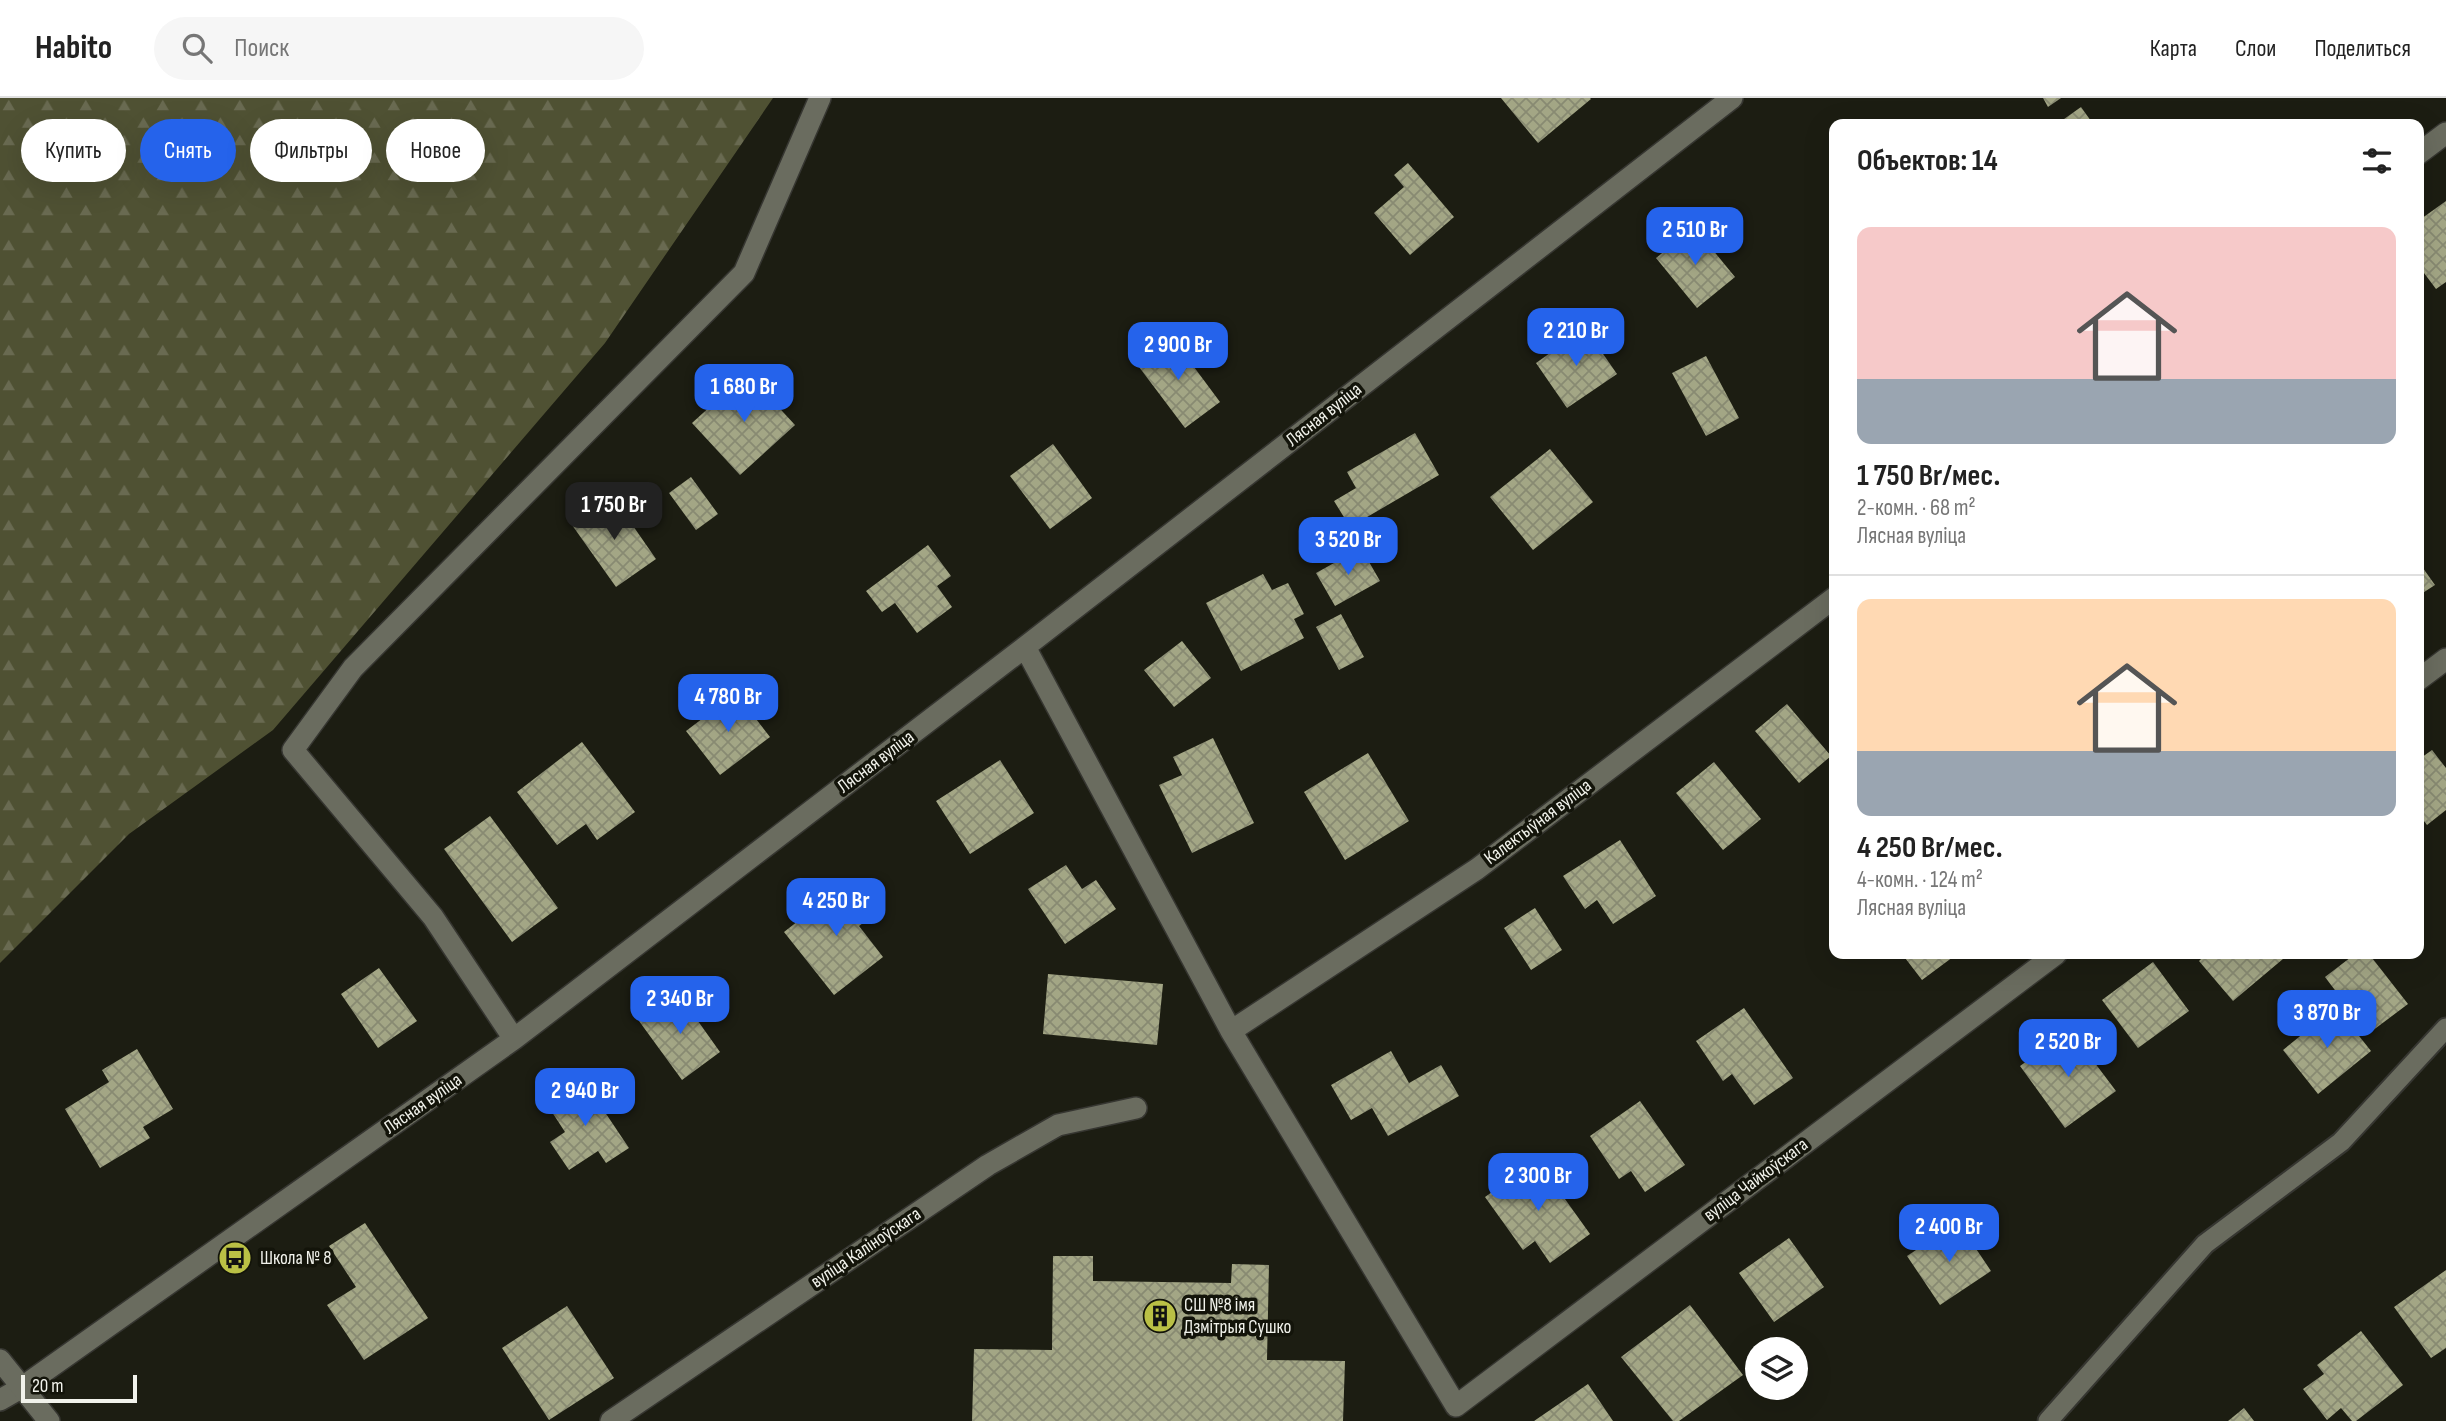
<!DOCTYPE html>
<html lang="ru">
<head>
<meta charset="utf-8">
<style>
  :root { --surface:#fff; --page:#f6f6f6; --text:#222; --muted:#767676; --line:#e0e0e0; --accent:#2563eb }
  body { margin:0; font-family:"Sofia Sans Condensed",sans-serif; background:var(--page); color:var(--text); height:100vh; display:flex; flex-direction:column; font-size:26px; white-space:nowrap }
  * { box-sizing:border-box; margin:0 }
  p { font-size:23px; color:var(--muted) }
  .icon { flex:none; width:38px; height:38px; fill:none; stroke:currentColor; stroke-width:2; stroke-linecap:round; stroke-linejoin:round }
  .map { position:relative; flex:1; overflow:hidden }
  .sheet { position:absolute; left:1829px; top:21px; width:595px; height:840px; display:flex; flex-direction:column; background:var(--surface); border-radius:14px; box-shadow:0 7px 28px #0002 }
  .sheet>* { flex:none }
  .hud { position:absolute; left:21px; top:21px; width:665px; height:63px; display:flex; gap:14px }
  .buttons { position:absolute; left:1745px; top:1239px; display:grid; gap:14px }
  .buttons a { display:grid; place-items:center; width:63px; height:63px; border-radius:50%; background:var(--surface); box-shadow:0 7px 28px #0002; font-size:35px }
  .scale { position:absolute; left:21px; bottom:18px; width:116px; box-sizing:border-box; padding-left:7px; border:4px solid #f1f2eb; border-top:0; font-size:19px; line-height:24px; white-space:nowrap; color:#f1f2eb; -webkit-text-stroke:5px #13140a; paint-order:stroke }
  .price { position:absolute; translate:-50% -60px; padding:0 16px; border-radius:14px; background:var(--accent); color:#fff; font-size:23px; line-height:46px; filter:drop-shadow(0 2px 4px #0008) }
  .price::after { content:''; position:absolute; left:50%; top:42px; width:21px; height:16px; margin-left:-10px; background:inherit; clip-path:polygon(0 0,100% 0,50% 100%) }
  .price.selected { background:#222; color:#fff }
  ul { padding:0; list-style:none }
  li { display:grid; align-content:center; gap:14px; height:371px; padding:0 28px }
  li+li { border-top:2px solid var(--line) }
  li span { display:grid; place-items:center; height:217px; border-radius:14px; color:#555 }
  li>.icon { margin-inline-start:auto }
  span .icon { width:126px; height:126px; fill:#fffc; stroke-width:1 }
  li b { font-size:30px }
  h2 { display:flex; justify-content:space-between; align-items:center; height:84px; padding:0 28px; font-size:30px }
  .chip { padding:0 24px; border-radius:32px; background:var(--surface); box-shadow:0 7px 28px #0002; font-size:24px; line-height:63px }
  .chip.selected { background:var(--accent); color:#fff }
  header { display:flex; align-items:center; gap:42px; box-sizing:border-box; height:98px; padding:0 35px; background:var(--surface); border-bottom:2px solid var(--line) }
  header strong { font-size:33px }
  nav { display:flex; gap:38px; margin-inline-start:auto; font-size:24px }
  .search { width:490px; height:63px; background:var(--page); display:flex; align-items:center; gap:18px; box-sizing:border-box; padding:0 24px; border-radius:38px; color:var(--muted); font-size:26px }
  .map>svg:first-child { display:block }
</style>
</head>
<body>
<header>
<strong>Habito</strong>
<div class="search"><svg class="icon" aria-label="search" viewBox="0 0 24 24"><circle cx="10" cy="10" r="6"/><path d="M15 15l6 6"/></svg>Поиск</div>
<nav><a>Карта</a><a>Слои</a><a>Поделиться</a></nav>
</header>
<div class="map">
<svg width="2446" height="1323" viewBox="0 0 2446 1323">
  <defs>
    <pattern id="forest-firs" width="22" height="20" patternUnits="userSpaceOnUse" patternTransform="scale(1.75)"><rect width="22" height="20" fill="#4f5133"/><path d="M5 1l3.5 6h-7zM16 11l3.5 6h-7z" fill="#696a51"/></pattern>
    <pattern id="building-cross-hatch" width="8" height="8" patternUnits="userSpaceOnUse" patternTransform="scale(1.75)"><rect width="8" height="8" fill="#a3a685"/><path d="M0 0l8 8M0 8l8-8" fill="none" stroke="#888a72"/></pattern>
  </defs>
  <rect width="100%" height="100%" fill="#1c1d12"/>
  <path fill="url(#forest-firs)" d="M0,0h773l-168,245 -332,387 -144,104 -129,129z"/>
  <path fill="url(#building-cross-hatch)" d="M1501,0h89l1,1 -53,44z
    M2043,0h18l-13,9z
    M2081,9l10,14 -5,3h-29z
    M1408,65l46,54 -44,38 -36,-42 30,-26 -10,-12z
    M2446,103v81l-10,7 -18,-24v-44z
    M1694,129l41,50 -38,31 -41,-50z
    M1585,230l32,46 -50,34 -31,-45z
    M1171,238l49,66 -35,26 -49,-65z
    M1706,258l33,62 -33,18 -34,-63z
    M747,275l48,52 -55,50 -48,-52z
    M1415,335l24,42 -89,52 -16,-26 22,-13 -9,-16z
    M1053,346l39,54 -42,31 -40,-53z
    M1550,351l43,53 -60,48 -43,-53z
    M691,379l27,37 -22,16 -27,-37z
    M613,399l43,62 -40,28 -44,-62z
    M928,447l23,31 -14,10 15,21 -35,26 -22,-30 -13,9 -16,-21z
    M1361,450l19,33 -45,25 -19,-33z
    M2418,463l17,24 -17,11z
    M1263,476l9,16 16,-7 16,31 -10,5 10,19 -63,33 -35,-68z
    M1341,516l23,43 -25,13 -23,-43z
    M1182,543l29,37 -37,29 -30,-37z
    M736,595l34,44 -50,38 -34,-44z
    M1787,606l44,52 -32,27 -44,-52z
    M1213,640l41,85 -62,30 -33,-68 23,-10 -9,-18z
    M582,644l53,70 -38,28 -11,-16 -29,21 -40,-53z
    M2432,652l14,18v42l-19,15 -9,-12v-53z
    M1368,655l41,68 -64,39 -41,-68z
    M1000,662l34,53 -64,41 -34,-53z
    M1714,664l47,57 -38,31 -47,-57z
    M490,718l68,92 -46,34 -68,-93z
    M1620,742l36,56 -43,28 -16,-24 -12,9 -22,-33z
    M1066,767l16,24 14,-9 20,29 -51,35 -37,-55z
    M849,783l26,33 -16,12 24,31 -49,38 -50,-63z
    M1535,810l27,42 -31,20 -27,-42z
    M1902,856h55l-35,26z
    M2206,856h83l-56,47 -34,-40z
    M2355,856h14l39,50 -40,30 -43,-57z
    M2153,864l36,49 -51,37 -36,-48z
    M379,870l38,53 -39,27 -37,-54z
    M1048,876l115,10 -6,61 -114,-11z
    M678,895l42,59 -38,28 -43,-59z
    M2336,909l35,44 -53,43 -35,-44z
    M1744,910l49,70 -39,27 -22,-31 -9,7 -27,-40z
    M2070,932l46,61 -51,37 -45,-62z
    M137,951l36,60 -30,18 7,11 -50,30 -35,-59 44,-27 -7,-12z
    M1391,953l18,32 32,-18 18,31 -71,40 -16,-28 -21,12 -20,-35z
    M584,983l45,67 -23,15 -8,-12 -29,19 -19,-28 15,-10 -17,-26z
    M1640,1003l45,64 -40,27 -14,-21 -12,8 -29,-43z
    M1537,1062l53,74 -40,29 -15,-22 -12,9 -38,-53z
    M1958,1124l33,49 -51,34 -33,-49z
    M365,1125l63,95 -64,42 -37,-55 29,-18 -27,-41z
    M1789,1140l35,49 -50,35 -35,-49z
    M1053,1158h40v25l138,2 1,-19 37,1 -2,95 78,1 -2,60h-371l2,-72 78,1z
    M2446,1172v78l-15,10 -37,-51z
    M1690,1207l53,70 -64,46h-6l-52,-64z
    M567,1208l47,72 -65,42 -47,-72z
    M2361,1233l42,54 -47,36h-4l-11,-13 -14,12 -24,-31 21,-15 -7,-9z
    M1588,1286l25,37h-79z
    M2244,1310l10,13h-26z"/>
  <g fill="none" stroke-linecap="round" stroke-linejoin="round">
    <defs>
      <path id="lane" d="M2048,1323l157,-177 136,-102 105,-114"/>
      <path id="street" d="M2418,56l28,-21
        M1025,549l206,384 225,375 600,-452
        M2418,582l28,-21
        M1231,933l246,-162 357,-271
        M514,941l-81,-122 -140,-167 60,-82 391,-395 76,-175
        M0,1302l21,-12 493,-349 511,-392 707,-549
        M611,1323l377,-256 70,-40 78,-17"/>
      <path id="secondary" d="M0,1262l49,61"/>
    </defs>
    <use href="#lane" stroke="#363631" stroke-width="23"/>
    <use href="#street" stroke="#363631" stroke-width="24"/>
    <use href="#secondary" stroke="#363631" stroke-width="24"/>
    <use href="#lane" stroke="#6a6c5f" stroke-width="19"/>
    <use href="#street" stroke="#6a6c5f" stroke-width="21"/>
    <use href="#secondary" stroke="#6a6c5f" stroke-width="21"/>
  </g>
  <defs>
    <symbol id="bus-disc" viewBox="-11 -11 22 22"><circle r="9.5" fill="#bac045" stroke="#13140a"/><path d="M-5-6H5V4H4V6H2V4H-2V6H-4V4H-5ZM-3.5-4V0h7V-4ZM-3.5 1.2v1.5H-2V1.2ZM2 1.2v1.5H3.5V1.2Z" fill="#111"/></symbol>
    <symbol id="building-disc" viewBox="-11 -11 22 22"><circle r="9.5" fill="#bac045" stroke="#13140a"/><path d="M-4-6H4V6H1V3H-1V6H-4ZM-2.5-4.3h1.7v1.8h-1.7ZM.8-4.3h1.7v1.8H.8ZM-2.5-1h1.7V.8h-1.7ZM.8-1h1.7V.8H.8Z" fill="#111"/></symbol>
  </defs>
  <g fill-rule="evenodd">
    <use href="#bus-disc" x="216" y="1141" width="38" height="38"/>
    <use href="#building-disc" x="1141" y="1199" width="38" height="38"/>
  </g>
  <g text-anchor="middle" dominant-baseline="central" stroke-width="7" stroke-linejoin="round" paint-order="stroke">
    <g font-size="19" fill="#f1f2eb" stroke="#13140a">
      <text transform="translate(1324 317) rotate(-38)">Лясная вуліца</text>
      <text transform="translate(876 664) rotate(-37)">Лясная вуліца</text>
      <text transform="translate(1538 724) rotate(-37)">Калектыўная вуліца</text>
      <text transform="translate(423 1006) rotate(-35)">Лясная вуліца</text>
      <text transform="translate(1756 1082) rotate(-37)">вуліца Чайкоўскага</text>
      <text transform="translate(866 1150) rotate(-34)">вуліца Каліноўскага</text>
    </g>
    <g font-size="19" fill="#f1f2eb" stroke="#13140a" text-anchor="start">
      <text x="260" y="1160">Школа № 8</text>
      <text x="1184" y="1207">СШ №8 імя<tspan x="1184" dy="22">Дзмітрыя Сушко</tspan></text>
    </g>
  </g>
</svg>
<div class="buttons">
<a><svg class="icon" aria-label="layers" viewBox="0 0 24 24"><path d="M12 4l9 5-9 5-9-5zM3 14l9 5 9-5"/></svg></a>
</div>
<div class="scale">20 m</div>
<b class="price" style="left:1695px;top:169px">2 510 Br</b>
<b class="price" style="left:1576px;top:270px">2 210 Br</b>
<b class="price" style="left:1178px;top:284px">2 900 Br</b>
<b class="price" style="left:744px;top:326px">1 680 Br</b>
<b class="price selected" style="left:614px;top:444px">1 750 Br</b>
<b class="price" style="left:1348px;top:479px">3 520 Br</b>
<b class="price" style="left:728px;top:636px">4 780 Br</b>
<b class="price" style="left:836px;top:840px">4 250 Br</b>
<b class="price" style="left:680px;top:938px">2 340 Br</b>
<b class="price" style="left:2327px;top:952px">3 870 Br</b>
<b class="price" style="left:2068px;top:981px">2 520 Br</b>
<b class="price" style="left:585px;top:1030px">2 940 Br</b>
<b class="price" style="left:1538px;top:1115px">2 300 Br</b>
<b class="price" style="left:1949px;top:1166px">2 400 Br</b>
<div class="hud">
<a class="chip">Купить</a>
<a class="chip selected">Снять</a>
<a class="chip">Фильтры</a>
<a class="chip">Новое</a>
</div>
<section class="sheet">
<h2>Объектов: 14<svg class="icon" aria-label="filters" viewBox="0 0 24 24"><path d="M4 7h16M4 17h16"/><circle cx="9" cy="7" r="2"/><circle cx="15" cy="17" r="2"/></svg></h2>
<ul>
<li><span style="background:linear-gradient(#f6c9c9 70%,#9aa5b1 0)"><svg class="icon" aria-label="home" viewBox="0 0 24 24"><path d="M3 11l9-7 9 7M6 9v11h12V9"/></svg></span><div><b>1 750 Br/мес.</b><p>2-комн. · 68 m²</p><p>Лясная вуліца</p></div></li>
<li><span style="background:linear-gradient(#ffd9b3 70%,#9aa5b1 0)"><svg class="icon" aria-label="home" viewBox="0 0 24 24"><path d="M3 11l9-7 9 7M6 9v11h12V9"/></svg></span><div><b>4 250 Br/мес.</b><p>4-комн. · 124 m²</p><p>Лясная вуліца</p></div></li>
</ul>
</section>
</div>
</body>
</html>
